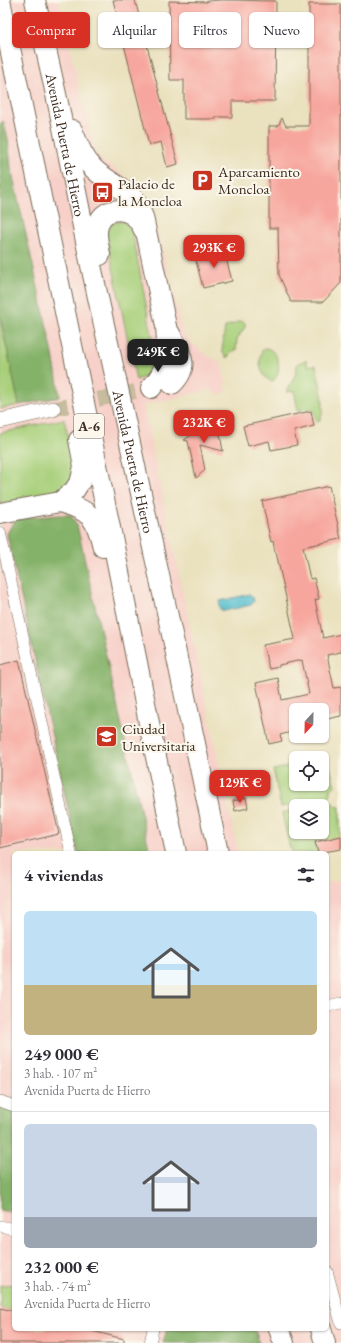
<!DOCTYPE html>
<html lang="es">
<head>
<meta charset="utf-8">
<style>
  :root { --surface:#fff; --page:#f2f2f3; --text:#2b2b33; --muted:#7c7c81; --line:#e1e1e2; --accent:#d93025 }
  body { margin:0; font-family:"EB Garamond",serif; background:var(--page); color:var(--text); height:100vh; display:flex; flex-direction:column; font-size:15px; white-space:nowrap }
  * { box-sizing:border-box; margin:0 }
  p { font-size:13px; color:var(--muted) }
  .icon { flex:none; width:22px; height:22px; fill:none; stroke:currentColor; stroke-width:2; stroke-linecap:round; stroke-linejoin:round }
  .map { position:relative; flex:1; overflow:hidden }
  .side { position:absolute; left:12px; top:851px; width:317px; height:480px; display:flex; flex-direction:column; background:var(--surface); border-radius:6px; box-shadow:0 1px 3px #0004 }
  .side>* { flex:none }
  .banner { position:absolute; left:12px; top:12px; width:317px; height:36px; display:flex; gap:8px }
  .needle { width:26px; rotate:202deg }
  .fabs { position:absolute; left:289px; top:703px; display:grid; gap:8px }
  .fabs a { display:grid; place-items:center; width:40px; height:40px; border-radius:6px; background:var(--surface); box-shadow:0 1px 3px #0004; font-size:20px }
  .price { position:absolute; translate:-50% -34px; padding:0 9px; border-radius:8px; background:var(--accent); color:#fff; font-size:13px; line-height:26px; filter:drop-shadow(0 1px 2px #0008) }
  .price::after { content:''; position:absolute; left:50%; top:24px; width:12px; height:9px; margin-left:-6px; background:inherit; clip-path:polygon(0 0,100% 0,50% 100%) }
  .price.on { background:#222; color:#fff }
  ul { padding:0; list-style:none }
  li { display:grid; align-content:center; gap:8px; height:212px; padding:0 12px }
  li+li { border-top:1px solid var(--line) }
  li span { display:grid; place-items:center; height:124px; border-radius:6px; color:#555 }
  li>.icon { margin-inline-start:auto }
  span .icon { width:72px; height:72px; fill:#fffc; stroke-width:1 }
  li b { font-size:17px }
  h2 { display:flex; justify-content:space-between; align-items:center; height:48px; padding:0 12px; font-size:17px }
  .pill { padding:0 14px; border-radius:6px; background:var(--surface); box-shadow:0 1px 3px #0004; font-size:14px; line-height:36px }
  .pill.on { background:var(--accent); color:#fff }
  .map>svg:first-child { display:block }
</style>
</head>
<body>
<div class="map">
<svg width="341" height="1343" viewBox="0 0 341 1343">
  <rect width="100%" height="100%" fill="#fbf7ec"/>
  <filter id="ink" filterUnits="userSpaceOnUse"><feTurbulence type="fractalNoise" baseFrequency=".025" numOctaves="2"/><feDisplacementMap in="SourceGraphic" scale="8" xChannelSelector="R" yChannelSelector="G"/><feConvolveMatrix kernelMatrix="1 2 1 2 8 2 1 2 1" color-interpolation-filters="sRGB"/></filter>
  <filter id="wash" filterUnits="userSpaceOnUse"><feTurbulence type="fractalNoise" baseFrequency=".012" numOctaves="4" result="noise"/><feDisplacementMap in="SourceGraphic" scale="16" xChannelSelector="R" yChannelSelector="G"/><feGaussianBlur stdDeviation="0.9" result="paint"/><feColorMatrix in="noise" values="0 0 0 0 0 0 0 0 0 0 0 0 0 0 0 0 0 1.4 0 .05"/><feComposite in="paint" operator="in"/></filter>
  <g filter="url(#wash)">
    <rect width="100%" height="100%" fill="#eae1be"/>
    <path fill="#f7d1c9" d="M0,0h58l38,156 40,28 16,22 31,128 20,19 18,9 5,22 -2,1v3l2,-1 1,5 -9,2 -9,-4 -66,15 95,448h-224v476h313v-447l14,-2v463h-341z"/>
    <path fill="#a7cf79" stroke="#717c4c" d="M121,221l7,3 4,7 24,125 -3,10 -8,11 -9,3 -29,-141c-1,-11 4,-17 14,-18z
      M0,316l19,89 -19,4z
      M241,321l4,2v4l-8,12 -1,11 -7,3v3l-3,2 -4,-7 3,-24z
      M266,348c14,3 17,25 6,34 -12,-6 -15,-21 -9,-33z
      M306,360l2,6 8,-1c2,16 14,46 1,58l-4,-14 -15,1 -4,-19 -7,1 9,-19 1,-9z
      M64,419l7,30 6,14c-2,5 -3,13 -6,17 -16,18 -49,19 -71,24v-71z
      M328,759l7,27 -5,4v7l-49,10 -8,-37 23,-5v19h26v-24z
      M332,802l3,4 5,1v30l-24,5 2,11h-25l-4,-8 -7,-32 14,-3v22h26v-26h-10z
      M14,1284v27l-14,-3v-22z"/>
    <path fill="#85b269" stroke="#606e44" d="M3,121l5,18 3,29 42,186 7,43 -41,8 -19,-89v-192z
      M59,515h12l6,10 73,328h-72l-71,-319 7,-13 10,-3z
      M0,1107l14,3v103l-14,-3z
      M167,1329h88l4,14h-96z"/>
    <path fill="#52becd" stroke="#467476" d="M250,594l3,3 1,4 -3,4 -27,6 -4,-2 -1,-4 1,-4z"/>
    <g id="blocks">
      <path fill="#f7a69d" d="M113,0h22l43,164 -11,3 -6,-25 -12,3z
        M222,0l54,1 -1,100h-43v16h-16v2h-32v-39h-14l-1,-79 38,1v-1z
        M309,4h32v279l-18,19h-32l-12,-27 -1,-47h-9v-102h9l4,-8 4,8h23z
        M224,250l8,31 -29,7 -8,-31z
        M311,411l3,15 -20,5 3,14 -26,5 -2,-9 -21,5 -5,-20z
        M205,419l13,4 5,28 -23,-6 5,25 -9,8 -8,-37 -4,-1 23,-15z
        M329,486l12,53 -38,8 7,32 4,-1 5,21 -4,1 8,38 18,-4v18l-14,3 7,33 7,-1v29l-19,4v-10h-26v15l-5,2 1,5 -12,3 2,6 -13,3 -13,-61 22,-5 4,22 27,-6 -7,-34 -23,5v2l-10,2 -6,-24 32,-6 -19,-87h-1l-2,-11 -2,1 -9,-41z
        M19,660l40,174 -59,14v-183z
        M246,798l2,10 -13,3 -2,-10z
        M341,836v13l-23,4 -3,-11z
        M0,1308l14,3v18h70l40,10v4h-124z"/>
    </g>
  </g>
  <g filter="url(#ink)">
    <use href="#blocks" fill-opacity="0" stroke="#786a56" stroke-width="1"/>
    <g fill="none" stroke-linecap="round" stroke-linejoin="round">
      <path stroke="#c7bc9e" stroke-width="15" stroke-dasharray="15 8" stroke-linecap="butt" d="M53,409l89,-19"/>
      <defs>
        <path id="street" d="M0,532l71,321
          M327,1006l14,-3
          M0,1101l14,5
          M0,1226l14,3
          M327,1271l14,52
          M150,1343l3,-14"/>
        <path id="secondary" d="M0,421l53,-12"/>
        <g id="highway">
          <path d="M0,0l112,537 38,191 26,125"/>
          <path id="s1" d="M35,0l24,108 31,153 83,378 45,214"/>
          <path d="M72,130c6,14 11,28 21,38 13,14 35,20 45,37 2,4 3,8 5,12l23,109c2,28 4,41 -15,62"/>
          <path d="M100,255c-1,-9 -5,-20 -2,-29 3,-16 22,-20 35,-11 5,4 8,9 11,15"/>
          <path d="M169,332c10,20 23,33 3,52"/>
          <path d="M60,502c30,9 36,14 43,45"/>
          <path d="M0,513l60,-11 14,-11 7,-11 3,-14 -5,-26"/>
          <path d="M279,1329l5,14"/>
          <path d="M321,1329l4,14"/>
        </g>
      </defs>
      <use href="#street" stroke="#786a56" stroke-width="12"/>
      <use href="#secondary" stroke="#786a56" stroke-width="16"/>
      <use href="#highway" stroke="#786a56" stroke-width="22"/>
      <use href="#street" stroke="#fff" stroke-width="11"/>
      <use href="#secondary" stroke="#fff" stroke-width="15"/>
      <use href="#highway" stroke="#fff" stroke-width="20"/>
    </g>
  </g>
  <defs>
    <symbol id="parking-square" viewBox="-11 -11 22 22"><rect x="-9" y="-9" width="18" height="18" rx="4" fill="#c8321e" stroke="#fbf7ec"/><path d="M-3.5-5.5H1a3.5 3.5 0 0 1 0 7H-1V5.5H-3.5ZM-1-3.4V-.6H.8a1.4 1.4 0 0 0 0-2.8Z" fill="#fff"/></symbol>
    <symbol id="bus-square" viewBox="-11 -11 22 22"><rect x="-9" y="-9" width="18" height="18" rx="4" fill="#c8321e" stroke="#fbf7ec"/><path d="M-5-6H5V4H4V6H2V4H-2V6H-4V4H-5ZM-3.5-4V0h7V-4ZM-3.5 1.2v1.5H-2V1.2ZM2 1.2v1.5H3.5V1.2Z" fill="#fff"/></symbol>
    <symbol id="university-square" viewBox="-11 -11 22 22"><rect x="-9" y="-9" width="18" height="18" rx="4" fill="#c8321e" stroke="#fbf7ec"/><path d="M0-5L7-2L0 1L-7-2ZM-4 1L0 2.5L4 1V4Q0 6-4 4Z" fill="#fff"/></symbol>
  </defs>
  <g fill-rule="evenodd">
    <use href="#parking-square" x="190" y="168" width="25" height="25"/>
    <use href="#bus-square" x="90" y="180" width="25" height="25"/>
    <use href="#university-square" x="94" y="724" width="25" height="25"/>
  </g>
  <g text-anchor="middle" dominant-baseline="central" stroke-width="4" stroke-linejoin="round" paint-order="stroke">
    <rect fill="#fbf7ec" stroke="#75685c" stroke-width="1" x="74" y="414" width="30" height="24" rx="3"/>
    <g font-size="14" font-weight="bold" fill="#3b2a1e">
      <text x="89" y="426">A-6</text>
    </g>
    <g font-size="15" fill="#3b2a1e" stroke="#fbf7ec">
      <text stroke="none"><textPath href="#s1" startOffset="148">Avenida Puerta de Hierro</textPath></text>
      <text stroke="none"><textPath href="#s1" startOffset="472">Avenida Puerta de Hierro</textPath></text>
    </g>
    <g font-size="15" fill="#3b2a1e" stroke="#fbf7ec" text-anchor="start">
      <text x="218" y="171">Aparcamiento<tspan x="218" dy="17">Moncloa</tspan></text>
      <text x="118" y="183">Palacio de<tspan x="118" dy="17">la Moncloa</tspan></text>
      <text x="122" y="728">Ciudad<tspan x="122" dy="17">Universitaria</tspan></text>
    </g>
  </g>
</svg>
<div class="fabs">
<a><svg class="needle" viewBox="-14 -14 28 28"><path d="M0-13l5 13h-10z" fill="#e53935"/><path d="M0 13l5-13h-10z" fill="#7c7c81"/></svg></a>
<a><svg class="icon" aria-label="locate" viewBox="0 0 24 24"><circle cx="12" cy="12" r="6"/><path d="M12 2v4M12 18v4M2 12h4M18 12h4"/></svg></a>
<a><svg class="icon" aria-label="layers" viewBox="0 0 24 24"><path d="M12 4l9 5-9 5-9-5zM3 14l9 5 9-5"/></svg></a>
</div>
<b class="price" style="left:214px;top:269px">293K €</b>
<b class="price on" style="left:158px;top:373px">249K €</b>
<b class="price" style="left:204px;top:444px">232K €</b>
<b class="price" style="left:240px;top:804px">129K €</b>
<div class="banner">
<a class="pill on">Comprar</a>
<a class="pill">Alquilar</a>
<a class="pill">Filtros</a>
<a class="pill">Nuevo</a>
</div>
<section class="side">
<h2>4 viviendas<svg class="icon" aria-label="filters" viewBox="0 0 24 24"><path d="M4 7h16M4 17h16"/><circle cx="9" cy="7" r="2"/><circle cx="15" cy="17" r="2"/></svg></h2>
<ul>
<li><span style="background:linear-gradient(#bfe0f5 60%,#c2b280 0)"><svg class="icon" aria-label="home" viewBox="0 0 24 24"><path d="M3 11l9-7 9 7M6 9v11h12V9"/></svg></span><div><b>249 000 €</b><p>3 hab. · 107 m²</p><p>Avenida Puerta de Hierro</p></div></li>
<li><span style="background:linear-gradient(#c9d6e8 75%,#9aa5b1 0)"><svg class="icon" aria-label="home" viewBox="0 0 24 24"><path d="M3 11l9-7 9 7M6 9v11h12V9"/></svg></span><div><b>232 000 €</b><p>3 hab. · 74 m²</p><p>Avenida Puerta de Hierro</p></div></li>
</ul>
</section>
</div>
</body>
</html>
